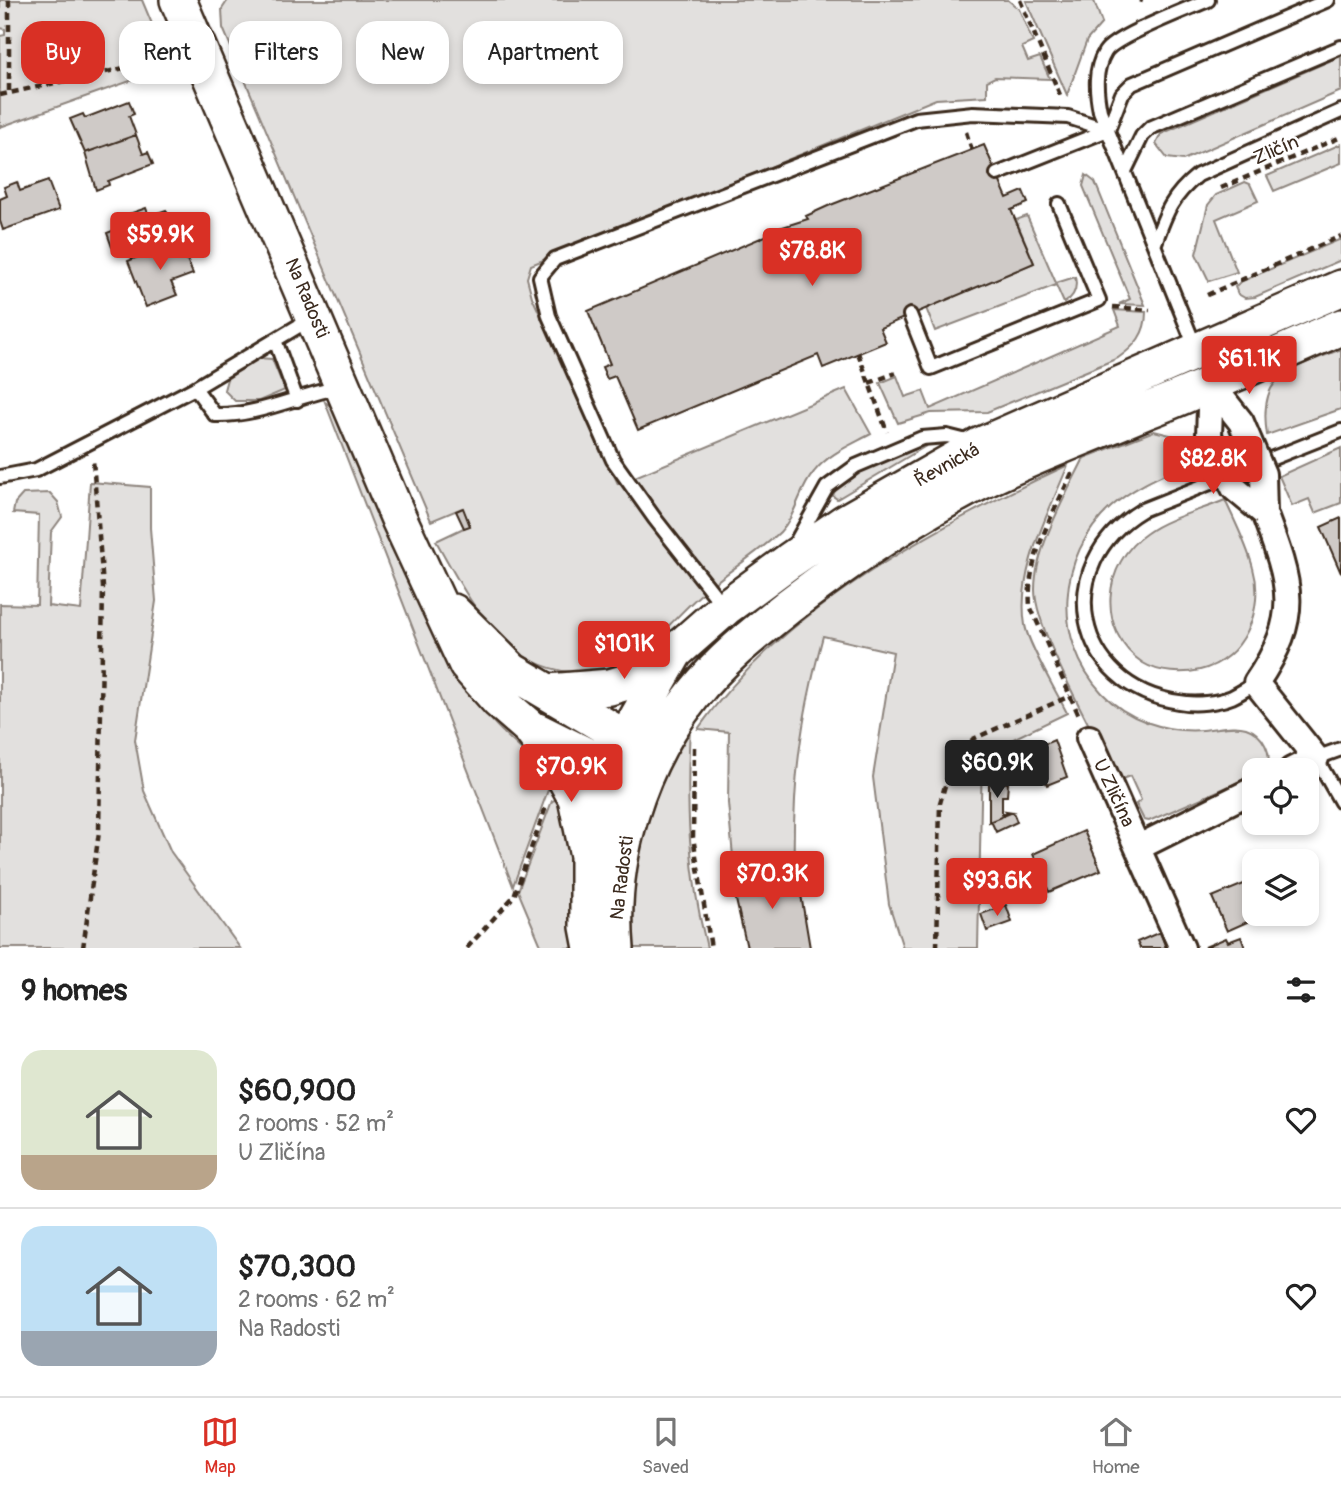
<!DOCTYPE html>
<html lang="en">
<head>
<meta charset="utf-8">
<style>
  :root { --surface:#fff; --page:#f6f6f6; --text:#222; --muted:#767676; --line:#e0e0e0; --accent:#d93025 }
  body { margin:0; font-family:Pangolin,sans-serif; background:var(--page); color:var(--text); height:100vh; display:flex; flex-direction:column; font-size:26px; white-space:nowrap }
  * { box-sizing:border-box; margin:0 }
  p { font-size:23px; color:var(--muted) }
  .icon { flex:none; width:38px; height:38px; fill:none; stroke:currentColor; stroke-width:2; stroke-linecap:round; stroke-linejoin:round }
  .map { position:relative; height:948px; overflow:hidden }
  .side { display:flex; flex-direction:column; background:var(--surface); flex:1 }
  .side>* { flex:none }
  .banner { position:absolute; left:21px; top:21px; width:700px; height:63px; display:flex; gap:14px }
  .tools { position:absolute; left:1242px; top:758px; display:grid; gap:14px }
  .tools a { display:grid; place-items:center; width:77px; height:77px; border-radius:14px; background:var(--surface); box-shadow:0 4px 10px #0003; font-size:35px }
  .price { position:absolute; translate:-50% -60px; padding:0 16px; border-radius:7px; background:var(--accent); color:#fff; font-size:23px; line-height:46px; filter:drop-shadow(0 2px 4px #0008) }
  .price::after { content:''; position:absolute; left:50%; top:42px; width:21px; height:16px; margin-left:-10px; background:inherit; clip-path:polygon(0 0,100% 0,50% 100%) }
  .price.active { background:#222; color:#fff }
  ul { padding:0; list-style:none }
  li { display:flex; align-items:center; gap:21px; height:175px; padding:0 21px }
  li+li { border-top:2px solid var(--line) }
  li span { display:grid; place-items:center; flex:none; width:196px; height:140px; border-radius:21px; color:#555 }
  li>.icon { margin-inline-start:auto }
  span .icon { width:84px; height:84px; fill:#fffc; stroke-width:1 }
  li b { font-size:30px }
  h2 { display:flex; justify-content:space-between; align-items:center; height:84px; padding:0 21px; font-size:30px }
  .tag { padding:0 24px; border-radius:21px; background:var(--surface); box-shadow:0 4px 10px #0003; font-size:24px; line-height:63px }
  .tag.active { background:var(--accent); color:#fff }
  .tabs { display:flex; justify-content:space-around; align-items:center; height:98px; border-top:2px solid var(--line); background:var(--surface); font-size:19px; color:var(--muted) }
  .tabs a { display:grid; justify-items:center; gap:4px }
  .tabs .active { color:var(--accent) }
  .map>svg:first-child { display:block }
</style>
</head>
<body>
<div class="map">
<svg width="1341" height="948" viewBox="0 0 1341 948">
  <rect width="100%" height="100%" fill="#fff"/>
  <filter id="ink" filterUnits="userSpaceOnUse"><feTurbulence type="fractalNoise" baseFrequency=".0143" numOctaves="2"/><feDisplacementMap in="SourceGraphic" scale="14" xChannelSelector="R" yChannelSelector="G"/><feConvolveMatrix kernelMatrix="1 2 1 2 8 2 1 2 1" color-interpolation-filters="sRGB"/></filter>
  <g filter="url(#ink)">
    <path fill="#e2e0de" stroke="#8e857e" stroke-width="2" d="M0,0h142l28,67 -170,60v-91l5,-1v-6l-5,-1z
      M228,0h780l11,9 14,33 -11,5 6,14 12,-4 10,22 -55,-2 -8,4v15l-51,3 -405,166 -4,13 5,19 86,187 228,-95 25,45c-20,11 -43,20 -57,38 -15,17 -18,44 -34,60 -24,23 -54,40 -79,62 -26,23 -48,53 -80,69 -15,8 -34,11 -51,9 -70,-7 -103,-76 -134,-131l34,-16 -8,-17 -31,13 -208,-493 -1,-19z
      M1026,1h68l8,22 -15,17 -20,55z
      M1341,56v35l-158,69 -16,-2 -11,-14 5,-10z
      M1341,144v19l-67,28 -7,-15z
      M1086,175l9,7 50,123 -26,-1 11,-5 -47,-113z
      M1245,182l5,2 8,17 -42,18 21,53 -28,9 -13,-27 12,-49 8,-10z
      M1027,216l29,67 19,-6c3,12 -1,20 -11,26l-8,-18 -121,46 -9,-23 108,-45 -18,-43z
      M1341,239v21l-86,37 -10,1 -7,-4 -3,-7 5,-5z
      M1114,310l32,2c0,22 -11,34 -28,46l-131,54 -56,1 -33,10 -18,-40 17,-7 8,21 18,-6 7,18 190,-83z
      M1341,349v60l-74,26c-10,-64 25,-65 74,-86z
      M258,358l14,1 13,31 -26,11h-24l-11,-11 3,-11z
      M325,402l12,9 108,247c15,25 31,46 51,67 20,21 40,36 60,58l-8,7 -35,96z
      M1154,431l24,6 16,13 5,-3 5,9c-31,15 -68,28 -93,51 -54,49 -59,132 -9,186 25,27 65,40 101,37 14,-1 30,-6 43,-2 16,5 29,27 19,42h-10v5l-106,46 -5,-1 -8,-16 5,-4 -11,-24 -8,3 -13,-28 -6,2c-18,-37 -69,-128 -68,-164 0,-41 31,-94 49,-131z
      M931,443l-94,56 -4,-3c5,-22 77,-50 98,-53z
      M1341,448v55l-26,10 -6,-14 -17,7 -13,-30z
      M1068,465c-19,48 -52,106 -43,160 3,19 32,68 42,88l-85,41 -4,194h-75l-14,-44 -16,-127 20,-125 -70,-16c-23,85 -31,148 -29,236l-59,6 -7,-75 1,-71 -31,-3c84,-120 240,-204 370,-264z
      M90,482l60,5v41l6,73 -21,139 9,51 27,61 69,96h-240v-344l37,1 2,-90 -26,-2 2,-10 8,-9 27,-1 8,9 4,15 -11,15 -3,74 33,4z
      M1225,500c10,22 22,45 28,68 12,41 -9,92 -53,102 -17,4 -41,3 -57,-7 -47,-31 -41,-100 4,-130 22,-16 53,-22 78,-33z
      M690,726c-4,76 -2,148 17,222h-73c-10,-79 19,-154 56,-222z
      M563,797l9,21 9,130h-39l-24,-57 34,-90z"/>
    <path fill="#cfcac7" stroke="#3b2a1e" stroke-width="2" d="M129,101l5,13 -5,2 7,19 -51,18 -15,-34 13,-5 2,4z
      M136,135l7,19 5,-2 5,12 -45,17 1,4 -13,5 -11,-37z
      M984,145l23,53 16,-7 5,12 -17,7 23,53 -154,65 6,14 -63,26 -5,-13 -180,75 -23,-54 -8,3 -5,-12 8,-3 -22,-53 180,-76 -1,-3 41,-13 -2,-3 22,-10z
      M48,181l11,29 -56,20 -3,-9v-22l7,-3 -3,-9 13,-5 3,9z
      M146,208l3,8 17,-6 13,30 -47,19 -5,-12 -5,2 -2,-6 -8,4 -5,-14 23,-9 -4,-9z
      M179,240l14,34 -22,8 6,13 -31,12 -18,-46z
      M463,508l7,18 -6,2 -8,-17z
      M1341,518v55l-20,-46z
      M1054,740l13,37 -20,8 -3,-8 -25,1 -1,-28 15,-1z
      M989,782l19,1 -1,13h-5v18l6,-1 -2,-2 7,1 -24,10z
      M1013,812l4,10 -21,10 -5,-11z
      M1273,822h20l1,3 -16,8z
      M1084,831l17,39 -52,22 -16,-38z
      M797,871l13,77h-63l-16,-70z
      M1251,881l4,9v24h10l-38,17 -15,-34z
      M1006,905l6,17 -25,9 -6,-17z
      M1160,932l6,16h-26l-3,-6z
      M1241,937l4,11 -40,-1 21,-9 2,4z"/>
    <g fill="none" stroke-linecap="round" stroke-linejoin="round">
      <defs>
        <path id="lane" d="M1125,171l17,-35 8,-8 191,-81
          M997,174l111,-44 14,-36 10,-10 196,-84
          M1155,243c11,-31 17,-47 43,-68l143,-64
          M910,315l21,53 168,-68 -40,-96
          M275,340l22,60
          M1196,349l-96,-238c-4,-20 -6,-41 5,-59 10,-16 83,-43 103,-52
          M195,388l20,27c45,1 83,-20 126,-28
          M0,477l36,-7 159,-82 117,-70
          M795,544l32,-57 29,-21 66,-28 25,-2 24,6
          M724,607l-69,-88 -42,-59 -64,-144 -9,-39 15,-18 361,-140 57,-6 95,4 40,13
          M1256,683c-8,5 -16,10 -24,14 -15,6 -37,8 -53,5 -105,-15 -129,-137 -37,-192l199,-79
          M1341,749l-25,9 25,44"/>
        <path id="street" d="M1211,384l30,38 5,12
          M1211,384l-2,51 2,6
          M1264,513c27,72 38,102 -8,170l60,75 -24,12
          M1089,738l93,210
          M1139,847l116,-58"/>
        <path id="secondary" d="M178,0l221,519 68,146 32,36 31,27 29,39 17,31 12,58v71l4,21
          M453,612l59,59 120,71 10,11
          M549,692l61,-5 17,-5 42,-26
          M537,731l76,38 24,-1
          M590,846l9,-37 26,-70 50,-87 50,-44 64,-47 55,-38 137,-78 360,-157
          M616,948c-8,-88 22,-184 77,-253 27,-35 63,-63 97,-90 63,-48 128,-93 200,-128 51,-24 104,-44 156,-66 66,-26 130,-56 195,-84"/>
      </defs>
      <use href="#lane" stroke="#3b2a1e" stroke-width="18"/>
      <use href="#street" stroke="#3b2a1e" stroke-width="30"/>
      <use href="#secondary" stroke="#3b2a1e" stroke-width="40"/>
      <path stroke="#3b2a1e" stroke-width="4.5" stroke-dasharray="7 5" stroke-linecap="butt" d="M9,0v93
        M1020,0l40,95
        M1140,0l3,1
        M0,95l129,-28 37,-26
        M966,132l6,18
        M1221,188l120,-51
        M1207,295l134,-59
        M1113,307l37,3
        M858,353l29,79
        M869,383l27,-10
        M1072,473c-19,41 -46,86 -42,133l50,112
        M694,747l-1,90 18,111
        M83,948l16,-116 4,-245 -10,-127
        M467,948l47,-52 33,-92
        M937,948l3,-145 11,-38 22,-26 97,-43"/>
      <use href="#lane" stroke="#fff" stroke-width="12"/>
      <use href="#street" stroke="#fff" stroke-width="24"/>
      <use href="#secondary" stroke="#fff" stroke-width="35"/>
      <defs>
        <path id="street-bridge" d="M1246,434l17,40 1,39
          M1211,441l23,47 30,25"/>
      </defs>
      <use href="#street-bridge" stroke="#3b2a1e" stroke-width="30" stroke-linecap="butt"/>
      <use href="#street-bridge" stroke="#fff" stroke-width="24"/>
    </g>
  </g>
  <g text-anchor="middle" dominant-baseline="central" stroke-width="5" stroke-linejoin="round" paint-order="stroke">
    <g font-size="19" fill="#3b2a1e" stroke="#fff">
      <text transform="translate(1276 150) rotate(-23)">Zličín</text>
      <text transform="translate(307 298) rotate(67)">Na Radosti</text>
      <text transform="translate(947 465) rotate(-29)">Řevnická</text>
      <text transform="translate(1114 793) rotate(65)">U Zličína</text>
      <text transform="translate(622 878) rotate(-83)">Na Radosti</text>
    </g>
  </g>
</svg>
<div class="tools">
<a><svg class="icon" aria-label="locate" viewBox="0 0 24 24"><circle cx="12" cy="12" r="6"/><path d="M12 2v4M12 18v4M2 12h4M18 12h4"/></svg></a>
<a><svg class="icon" aria-label="layers" viewBox="0 0 24 24"><path d="M12 4l9 5-9 5-9-5zM3 14l9 5 9-5"/></svg></a>
</div>
<b class="price" style="left:160px;top:272px">$59.9K</b>
<b class="price" style="left:812px;top:288px">$78.8K</b>
<b class="price" style="left:1249px;top:396px">$61.1K</b>
<b class="price" style="left:1213px;top:496px">$82.8K</b>
<b class="price" style="left:624px;top:681px">$101K</b>
<b class="price active" style="left:997px;top:800px">$60.9K</b>
<b class="price" style="left:571px;top:804px">$70.9K</b>
<b class="price" style="left:772px;top:911px">$70.3K</b>
<b class="price" style="left:997px;top:918px">$93.6K</b>
<div class="banner">
<a class="tag active">Buy</a>
<a class="tag">Rent</a>
<a class="tag">Filters</a>
<a class="tag">New</a>
<a class="tag">Apartment</a>
</div>
</div>
<section class="side">
<h2>9 homes<svg class="icon" aria-label="filters" viewBox="0 0 24 24"><path d="M4 7h16M4 17h16"/><circle cx="9" cy="7" r="2"/><circle cx="15" cy="17" r="2"/></svg></h2>
<ul>
<li><span style="background:linear-gradient(#dfe7d0 75%,#b9a48a 0)"><svg class="icon" aria-label="home" viewBox="0 0 24 24"><path d="M3 11l9-7 9 7M6 9v11h12V9"/></svg></span><div><b>$60,900</b><p>2 rooms · 52 m²</p><p>U Zličína</p></div><svg class="icon" aria-label="heart" viewBox="0 0 24 24"><path d="M12 20l-8-8c-3-5 5-10 8-4 3-6 11-1 8 4z"/></svg></li>
<li><span style="background:linear-gradient(#bfe0f5 75%,#9aa5b1 0)"><svg class="icon" aria-label="home" viewBox="0 0 24 24"><path d="M3 11l9-7 9 7M6 9v11h12V9"/></svg></span><div><b>$70,300</b><p>2 rooms · 62 m²</p><p>Na Radosti</p></div><svg class="icon" aria-label="heart" viewBox="0 0 24 24"><path d="M12 20l-8-8c-3-5 5-10 8-4 3-6 11-1 8 4z"/></svg></li>
</ul>
</section>
<nav class="tabs">
<a class="active"><svg class="icon" aria-label="map" viewBox="0 0 24 24"><path d="M3 6l6-2 6 2 6-2v14l-6 2-6-2-6 2zM9 4v14M15 6v14"/></svg>Map</a>
<a><svg class="icon" aria-label="saved" viewBox="0 0 24 24"><path d="M7 4h10v16l-5-4-5 4z"/></svg>Saved</a>
<a><svg class="icon" aria-label="home" viewBox="0 0 24 24"><path d="M3 11l9-7 9 7M6 9v11h12V9"/></svg>Home</a>
</nav>
</body>
</html>
